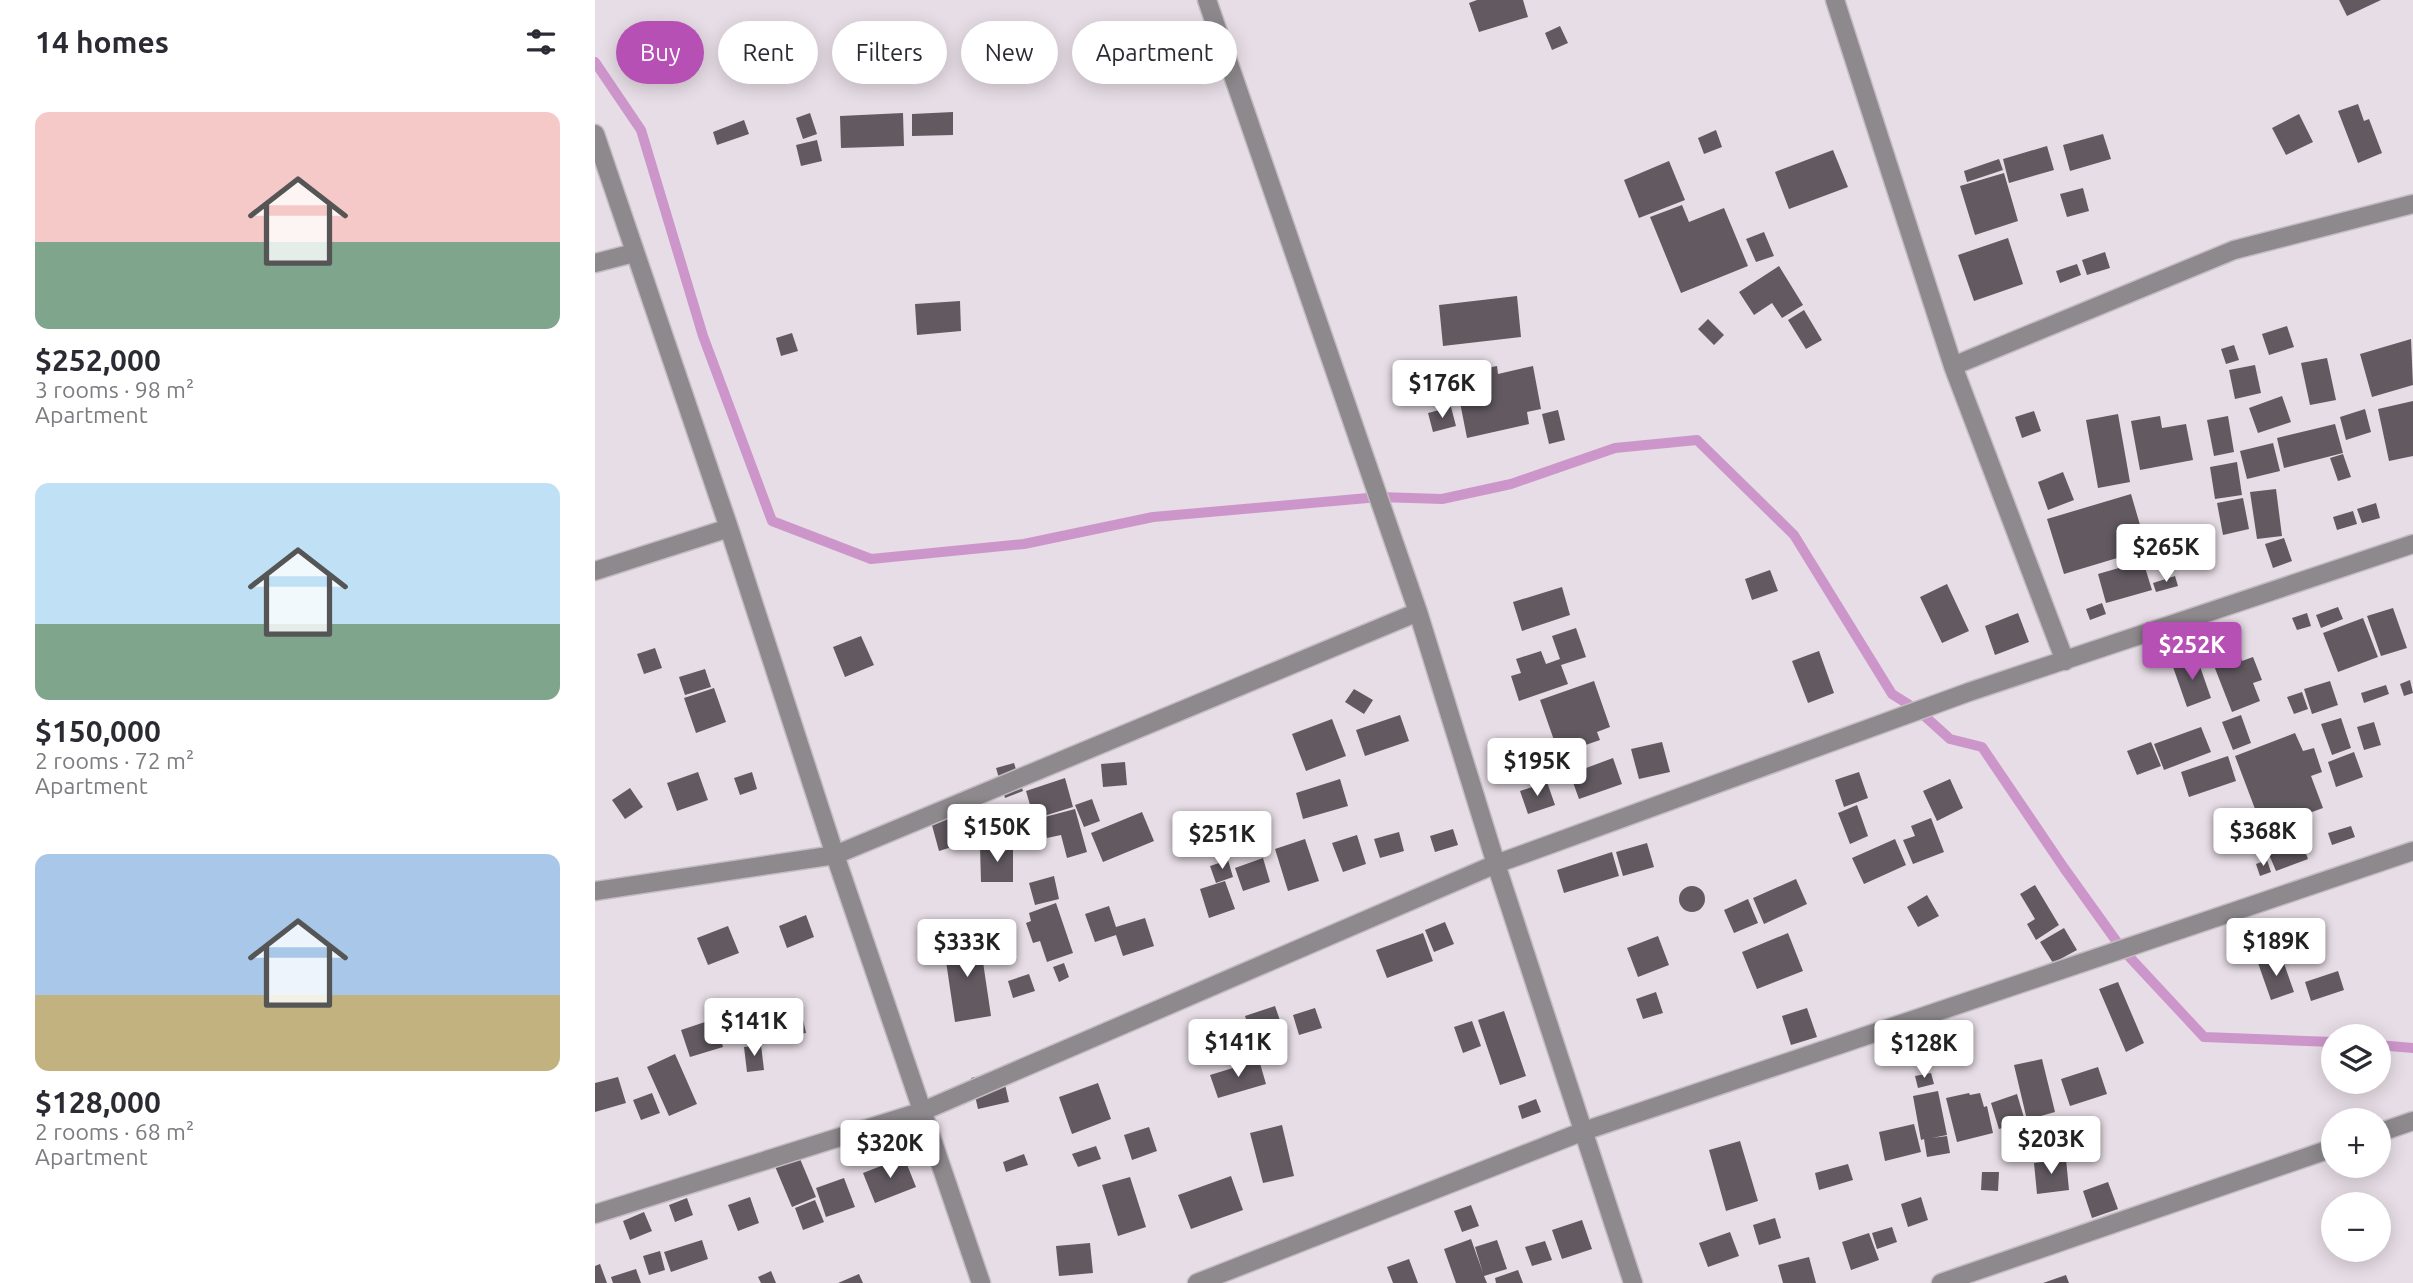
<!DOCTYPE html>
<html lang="en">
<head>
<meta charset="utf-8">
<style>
  :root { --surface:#fff; --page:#f2f2f3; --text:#2b2b33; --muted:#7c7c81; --accent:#b650b5 }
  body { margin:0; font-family:Ubuntu,sans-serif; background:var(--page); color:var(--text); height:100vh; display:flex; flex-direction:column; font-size:26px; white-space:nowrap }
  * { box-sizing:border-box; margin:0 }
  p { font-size:23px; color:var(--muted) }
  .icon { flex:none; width:38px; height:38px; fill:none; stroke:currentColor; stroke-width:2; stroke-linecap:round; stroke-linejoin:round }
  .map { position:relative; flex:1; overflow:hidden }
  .sheet { display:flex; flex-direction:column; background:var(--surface); width:595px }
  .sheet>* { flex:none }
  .hud { position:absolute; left:21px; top:21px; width:665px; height:63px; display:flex; gap:14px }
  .buttons { position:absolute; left:1726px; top:1024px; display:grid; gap:14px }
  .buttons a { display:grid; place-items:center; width:70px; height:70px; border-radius:50%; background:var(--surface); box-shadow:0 4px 18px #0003; font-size:35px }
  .price { position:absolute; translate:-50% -60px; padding:0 16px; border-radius:7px; background:#fff; color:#222; font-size:23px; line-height:46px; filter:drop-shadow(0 2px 4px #0008) }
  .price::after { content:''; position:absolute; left:50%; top:42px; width:21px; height:16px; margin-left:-10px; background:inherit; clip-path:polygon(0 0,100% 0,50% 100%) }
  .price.active { background:var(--accent); color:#fff }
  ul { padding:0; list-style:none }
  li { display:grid; align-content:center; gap:14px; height:371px; padding:0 35px }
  li span { display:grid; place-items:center; height:217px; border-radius:14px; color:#555 }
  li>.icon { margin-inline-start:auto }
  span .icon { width:126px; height:126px; fill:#fffc; stroke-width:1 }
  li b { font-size:30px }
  h2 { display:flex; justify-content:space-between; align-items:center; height:84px; padding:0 35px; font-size:30px }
  .tag { padding:0 24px; border-radius:32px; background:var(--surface); box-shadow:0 4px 18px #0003; font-size:24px; line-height:63px }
  .tag.active { background:var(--accent); color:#fff }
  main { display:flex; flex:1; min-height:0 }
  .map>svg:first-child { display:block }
</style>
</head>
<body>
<main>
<section class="sheet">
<h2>14 homes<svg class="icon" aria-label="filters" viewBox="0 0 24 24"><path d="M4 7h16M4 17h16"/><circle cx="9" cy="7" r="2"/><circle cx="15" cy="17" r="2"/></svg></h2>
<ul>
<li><span style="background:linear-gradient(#f6c9c9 60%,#7fa58c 0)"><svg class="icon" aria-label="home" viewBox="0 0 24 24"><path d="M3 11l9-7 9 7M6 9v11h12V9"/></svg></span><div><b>$252,000</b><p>3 rooms · 98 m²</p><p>Apartment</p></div></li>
<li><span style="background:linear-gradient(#bfe0f5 65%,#7fa58c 0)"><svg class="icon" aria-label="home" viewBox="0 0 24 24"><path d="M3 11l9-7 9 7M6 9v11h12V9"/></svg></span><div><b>$150,000</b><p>2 rooms · 72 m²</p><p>Apartment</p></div></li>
<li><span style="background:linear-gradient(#a9c7e8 65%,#c2b280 0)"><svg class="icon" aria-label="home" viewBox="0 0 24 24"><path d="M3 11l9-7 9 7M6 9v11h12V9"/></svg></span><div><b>$128,000</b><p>2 rooms · 68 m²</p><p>Apartment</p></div></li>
</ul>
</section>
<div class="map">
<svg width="1818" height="1283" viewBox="0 0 1818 1283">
  <rect width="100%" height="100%" fill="#e7dde6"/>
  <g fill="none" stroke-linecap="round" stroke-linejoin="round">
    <path stroke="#cd96ca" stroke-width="10" d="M0,62l46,68 62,206 69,185 99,38 153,-15 129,-27 226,-20 63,2 69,-15 104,-36 82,-8 97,95 98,159 27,17 31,28 32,8 82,121 58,81 82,88 129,5
      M1783,1045l35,3"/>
  </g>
  <path fill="#625961" d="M882,0h46l5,17 -49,15 -10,-29z
    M1744,0h42l-34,16z
    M965,26l8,17 -16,7 -7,-17z
    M1763,104l6,17 5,-2 13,34 -24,10 -20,-52z
    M358,112v23l-41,1v-22z
    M215,113l7,21 -14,5 -7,-21z
    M308,113l1,33 -63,2 -1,-32z
    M1704,114l14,28 -27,13 -14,-27z
    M149,120l5,14 -32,11 -4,-13z
    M1121,130l6,17 -18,7 -6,-16z
    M1508,134l8,25 -41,12 -7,-26z
    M222,140l5,21 -21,5 -5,-21z
    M1452,146l7,24 -45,13 -6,-24z
    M1238,150l15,37 -59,22 -14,-37z
    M1404,159l4,11 -36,12 -3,-11z
    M1074,161l16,39 -46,18 -15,-38z
    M1409,173l14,48 -43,14 -15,-49z
    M1488,188l6,23 -22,6 -7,-23z
    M1087,205l7,17 35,-14 24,58 -67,27 -31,-76z
    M1169,232l10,24 -18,6 -10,-23z
    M1413,238l15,46 -49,17 -16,-46z
    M1510,252l5,16 -23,7 -5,-15z
    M1482,264l4,11 -21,8 -4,-12z
    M1184,266l24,39 -21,13 -10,-15 -18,12 -15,-23z
    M922,296l4,41 -78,9 -4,-41z
    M365,301l1,30 -44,4 -2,-31z
    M1209,310l18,30 -16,9 -18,-29z
    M1113,319l16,16 -10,10 -16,-16z
    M1692,326l7,21 -25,8 -7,-21z
    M197,333l6,18 -17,5 -5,-18z
    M1816,339l2,46 -41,12 -12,-43z
    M1639,345l5,15 -13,4 -5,-15z
    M1732,358l9,42 -26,5 -9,-42z
    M1660,365l6,28 -26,6 -6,-29z
    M902,366l1,8 35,-8 8,43 -14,3 2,12 -62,14 -11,-56 17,-3 -2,-8z
    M1687,396l9,26 -33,11 -9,-25z
    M1818,401v55l-24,5 -11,-52z
    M856,407l5,19 -23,6 -5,-19z
    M1770,409l6,23 -25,8 -6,-23z
    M963,410l7,30 -16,4 -7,-30z
    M1439,411l7,20 -19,7 -7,-21z
    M1523,414l12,68 -32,6 -12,-68z
    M1565,416l2,12 24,-4 7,36 -53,10 -9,-49z
    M1633,416l6,36 -20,4 -7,-36z
    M1740,424l8,29 -59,15 -7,-30z
    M1678,443l7,28 -33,8 -7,-28z
    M1748,454l8,23 -13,4 -8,-23z
    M1642,462l5,33 -27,4 -5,-32z
    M1468,472l11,28 -26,10 -10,-28z
    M1681,489l6,47 -25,3 -7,-47z
    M1536,494l16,55 -83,25 -17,-55z
    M1648,498l6,31 -26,6 -6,-32z
    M1781,503l4,15 -18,5 -5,-14z
    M1758,511l4,13 -20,6 -4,-13z
    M1689,538l8,23 -19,7 -8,-24z
    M1548,561l9,29 -46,13 -8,-29z
    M1175,570l8,21 -26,9 -7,-21z
    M1580,576l3,10 -22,6 -3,-9z
    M1352,584l22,47 -27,12 -22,-46z
    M967,587l8,28 -48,16 -9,-29z
    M1507,603l4,11 -16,6 -4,-11z
    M1743,607l5,12 -22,9 -5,-13z
    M1798,608l14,40 -26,8 -14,-40z
    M1423,613l11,29 -34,13 -10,-29z
    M1712,613l4,13 -14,4 -5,-12z
    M1768,618l15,39 -40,15 -15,-39z
    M981,628l10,29 -25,8 7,19 -49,17 -8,-25 10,-3 -5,-14 25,-8 5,13 14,-5 -8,-23z
    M266,636l13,29 -29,12 -12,-30z
    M60,648l7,20 -18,6 -7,-20z
    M1642,648l5,13 11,-4 9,23 -9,3 7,18 -28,11 -21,-54z
    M1224,651l15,42 -26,10 -16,-42z
    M1602,658l14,40 -24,9 -14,-40z
    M110,669l6,18 -26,8 -6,-18z
    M1815,680l3,13 -9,3 -4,-12z
    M999,681l16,46 -13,5 3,8 -23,8 -3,-8 -18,6 -16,-46z
    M1735,681l8,24 -26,9 -8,-25z
    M1791,685l3,9 -25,9 -3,-10z
    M119,688l12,34 -30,11 -12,-35z
    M759,689l19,11 -9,14 -19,-12z
    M1707,692l6,17 -14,5 -7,-17z
    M805,715l9,26 -44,15 -9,-26z
    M1646,715l10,28 -18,7 -11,-28z
    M1746,718l10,30 -19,7 -11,-31z
    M737,719l14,37 -40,15 -14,-37z
    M1779,722l7,23 -17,5 -7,-23z
    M1606,727l10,25 -47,18 -10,-26z
    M1700,733l8,18 11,-3 8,24 -11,4 12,32 -60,22 -28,-74z
    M1067,742l8,30 -31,7 -8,-30z
    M1556,742l10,24 -24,9 -10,-24z
    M1759,752l9,25 -27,10 -8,-25z
    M1633,756l8,25 -47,16 -8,-25z
    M1018,758l9,26 -43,15 -9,-25z
    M530,762l2,23 -24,2 -2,-23z
    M419,763l9,28 -18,7 -9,-30z
    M103,772l10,28 -31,11 -10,-28z
    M157,772l5,17 -17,6 -6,-17z
    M1264,772l9,26 -24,9 -9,-27z
    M470,778l8,29 -39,12 -8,-28z
    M745,779l8,27 -45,13 -7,-26z
    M1355,779l13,29 -26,13 -14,-30z
    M952,782l8,23 -27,9 -8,-23z
    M35,788l13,19 -18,12 -13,-19z
    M497,799l8,22 -16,6 -9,-22z
    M1262,805l11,31 -18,8 -12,-31z
    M480,809l12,43 -20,6 -6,-23 -14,3 -6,-20z
    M361,811l9,32 -26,8 -9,-33z
    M547,812l12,29 -51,21 -12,-29z
    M1336,818l13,34 -31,12 -10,-24 12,-4 -4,-10z
    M653,819l9,28 -27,9 -9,-28z
    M1756,826l4,11 -23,8 -4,-12z
    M858,829l5,16 -23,7 -5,-16z
    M804,832l5,19 -24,7 -6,-19z
    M1703,832l10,27 -32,12 -11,-26z
    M762,835l9,29 -23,8 -11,-29z
    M710,839l14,42 -31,10 -13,-42z
    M1300,839l11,26 -42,19 -12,-26z
    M1052,843l7,24 -31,9 -7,-24z
    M385,846h33v36h-32z
    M1017,852l7,24 -55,17 -7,-23z
    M668,858l7,24 -27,9 -8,-23z
    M633,860l5,17 -17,6 -6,-17z
    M1672,860l4,12 -11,4 -4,-12z
    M459,876l5,23 -24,6 -6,-22z
    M1201,879l11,25 -43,20 -11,-26z
    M630,881l10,28 -26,9 -9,-29z
    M1440,885l24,40 -23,15 -9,-16 8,-5 -15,-25z
    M1084 899a13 13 0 1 1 26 0a13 13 0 1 1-26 0Z
    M1332,895l12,21 -21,11 -11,-20z
    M1153,899l10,24 -24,10 -10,-23z
    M461,903l17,50 -26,9 -7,-21 -7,2 -7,-20 5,-2 -2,-8z
    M514,906l7,21 29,-9 9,28 -31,10 -7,-21 -21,7 -10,-28z
    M211,915l8,22 -27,11 -8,-22z
    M850,922l9,22 -20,8 -9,-22z
    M1673,923l9,26 -19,6 -8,-26z
    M133,926l11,27 -31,12 -11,-27z
    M1469,928l13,22 -24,13 -13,-21z
    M828,933l10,28 -46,17 -11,-28z
    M1193,933l15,38 -46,18 -15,-37z
    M384,935l12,81 -36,6 -12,-81z
    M1063,936l11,29 -31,12 -11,-29z
    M1686,955l13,37 -23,8 -13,-37z
    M469,963l5,14 -10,5 -6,-15z
    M1743,971l6,19 -33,11 -6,-19z
    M434,974l6,17 -22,7 -5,-17z
    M1523,982l26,61 -18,9 -27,-63z
    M1061,992l7,21 -20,6 -7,-20z
    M205,1006l6,27 -29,5 -5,-27z
    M680,1006l8,23 -30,11 -8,-24z
    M720,1008l7,20 -23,7 -6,-20z
    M1212,1008l10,29 -26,8 -9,-29z
    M909,1011l22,65 -26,9 -22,-65z
    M119,1019l9,28 -33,10 -9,-27z
    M877,1021l9,25 -18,7 -9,-26z
    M1322,1044l4,12 -11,4 -5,-11z
    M166,1045l3,25 -17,2 -3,-25z
    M80,1054l22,50 -28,12 -22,-49z
    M1447,1059l13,53 -28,8 -13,-55z
    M664,1060l7,24 -48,14 -8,-23z
    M1503,1067l9,27 -37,12 -9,-27z
    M407,1071l7,31 -31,7 -7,-31z
    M1336,1073l3,11 -16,4 -3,-12z
    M23,1077l8,26 -31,9v-29z
    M503,1083l13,36 -39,15 -13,-37z
    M1343,1091l9,44 -15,3 15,-2 3,17 -23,4 -3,-18 -3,1 -8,-44z
    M57,1093l8,20 -19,7 -8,-20z
    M1374,1093l1,2 10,-2 4,14 3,-1 6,27 -36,9 -11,-44z
    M1422,1094l8,27 -26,8 -8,-26z
    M941,1099l5,13 -19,7 -4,-13z
    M1319,1124l7,28 -36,9 -6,-29z
    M687,1125l12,51 -31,7 -13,-50z
    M554,1127l8,24 -25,9 -8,-25z
    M1145,1141l18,60 -32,10 -17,-61z
    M501,1146l5,13 -23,8 -6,-13z
    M203,1154l18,43 -24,10 -18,-43z
    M429,1154l4,11 -22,7 -3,-10z
    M309,1157l12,30 -41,16 -12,-30z
    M1471,1159l3,31 -32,4 -3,-31z
    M1253,1164l5,16 -34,10 -4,-17z
    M1387,1172h17l-1,19 -17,-1z
    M636,1176l12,34 -52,19 -13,-34z
    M535,1177l16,50 -28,9 -16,-51z
    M249,1178l11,29 -29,10 -10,-29z
    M1513,1182l10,27 -26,9 -9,-27z
    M155,1197l9,26 -21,8 -10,-26z
    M1326,1197l7,23 -20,7 -7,-23z
    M92,1198l6,17 -18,7 -6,-17z
    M220,1200l9,22 -21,8 -8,-22z
    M876,1205l8,21 -17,6 -8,-21z
    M49,1212l8,19 -22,9 -7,-19z
    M1180,1218l6,20 -22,7 -6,-20z
    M987,1220l10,29 -30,10 -10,-29z
    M1297,1227l5,15 -20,7 -5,-16z
    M1135,1232l9,24 -31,11 -9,-24z
    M1274,1233l10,27 -28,10 -9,-28z
    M876,1239l12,34 -8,-26 22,-7 10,29 -23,7 3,7h-31l-12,-34z
    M107,1240l6,19 -37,13 -7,-20z
    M950,1241l7,19 -20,6 -7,-19z
    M495,1243l3,30 -34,3 -3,-30z
    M65,1251l5,19 -16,5 -6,-19z
    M1214,1257l7,26h-33l-5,-18z
    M814,1259l9,24h-25l-6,-16z
    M5,1264l7,19h-12v-17z
    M41,1269l5,14h-28l-2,-6z
    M923,1270l5,13h-27l-1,-5z
    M176,1271l5,12h-15l-3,-6z
    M264,1274l4,9h-25z
    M1471,1275l3,8h-26z"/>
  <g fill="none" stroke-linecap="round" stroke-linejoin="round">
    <defs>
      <path id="street" d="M612,0l211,612 78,252 137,419
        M1240,0l118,366 112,295
        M0,134l134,394 106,327 146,428
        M0,263l39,-10
        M1358,366l281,-116 179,-46
        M0,571l134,-43
        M0,891l240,-36 583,-243
        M1783,1133l35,-12
        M0,1214l328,-103 573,-247 473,-172 444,-148
        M602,1283l387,-152 829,-280
        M1346,1283l392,-135"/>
    </defs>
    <use href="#street" stroke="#c4bcc3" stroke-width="21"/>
    <use href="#street" stroke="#8d898d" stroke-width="18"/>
  </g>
</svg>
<div class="buttons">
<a><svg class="icon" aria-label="layers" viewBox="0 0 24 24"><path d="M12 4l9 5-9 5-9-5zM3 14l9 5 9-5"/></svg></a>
<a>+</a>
<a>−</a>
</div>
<b class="price" style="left:847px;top:420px">$176K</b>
<b class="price" style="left:1571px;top:584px">$265K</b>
<b class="price active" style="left:1597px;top:682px">$252K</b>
<b class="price" style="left:942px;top:798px">$195K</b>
<b class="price" style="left:402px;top:864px">$150K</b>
<b class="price" style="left:1668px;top:868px">$368K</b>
<b class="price" style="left:627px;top:871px">$251K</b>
<b class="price" style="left:1681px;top:978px">$189K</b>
<b class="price" style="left:372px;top:979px">$333K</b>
<b class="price" style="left:159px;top:1058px">$141K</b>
<b class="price" style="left:643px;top:1079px">$141K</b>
<b class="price" style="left:1329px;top:1080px">$128K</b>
<b class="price" style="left:1456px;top:1176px">$203K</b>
<b class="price" style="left:295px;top:1180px">$320K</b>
<div class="hud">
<a class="tag active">Buy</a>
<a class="tag">Rent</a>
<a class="tag">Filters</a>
<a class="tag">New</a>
<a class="tag">Apartment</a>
</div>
</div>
</main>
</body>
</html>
